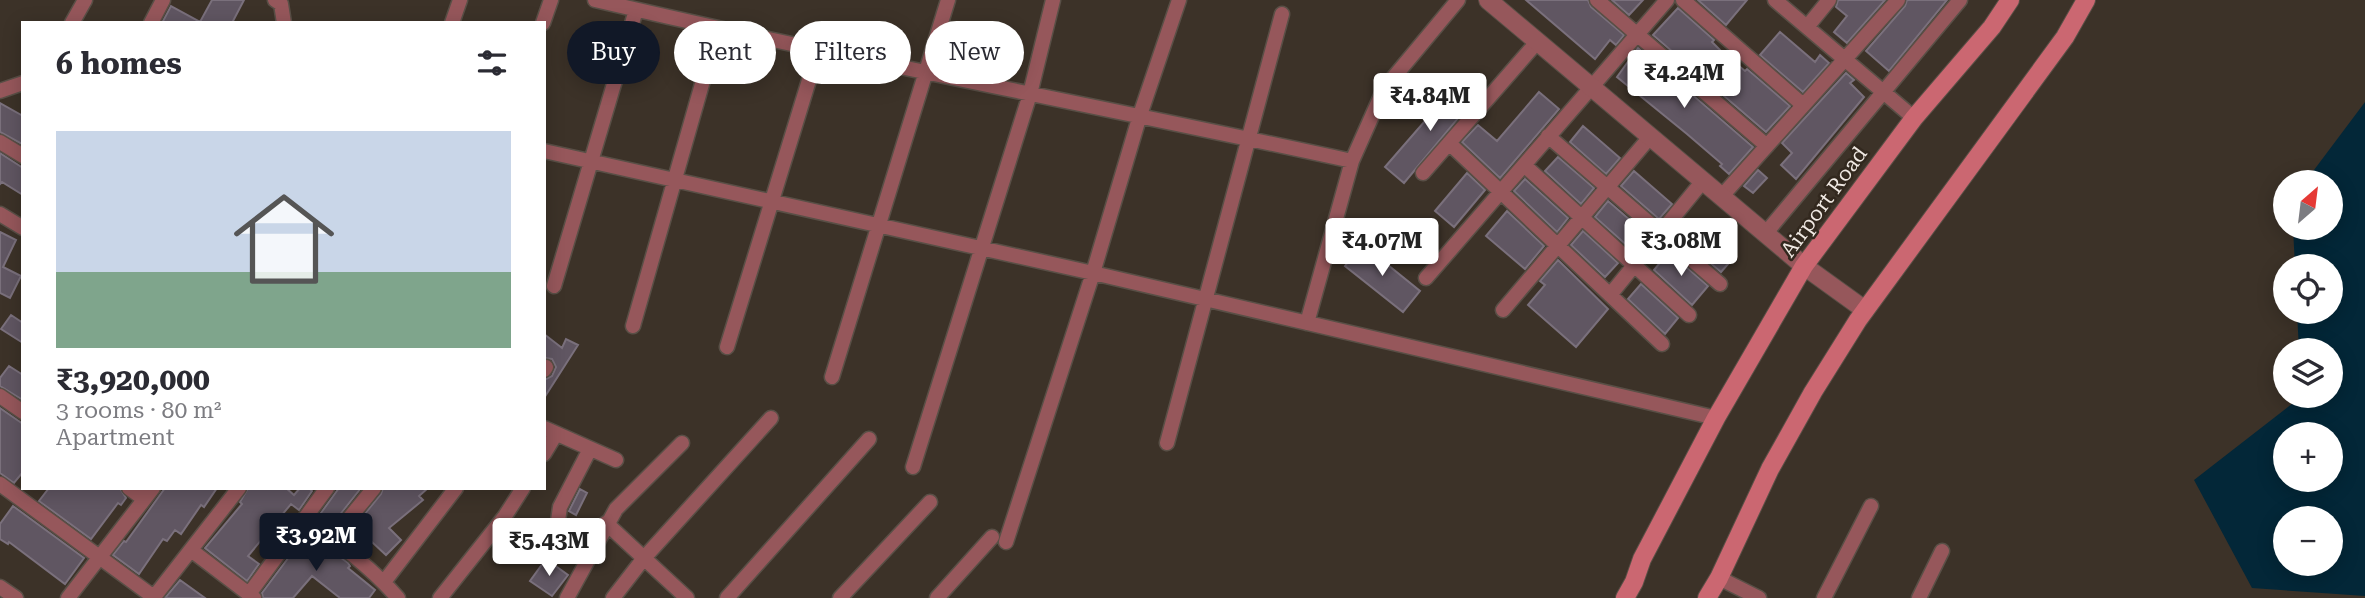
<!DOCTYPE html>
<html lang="en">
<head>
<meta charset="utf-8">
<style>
  :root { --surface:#fff; --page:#f7f7f7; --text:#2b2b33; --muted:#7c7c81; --line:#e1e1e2; --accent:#111827 }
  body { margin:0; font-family:"Roboto Serif",serif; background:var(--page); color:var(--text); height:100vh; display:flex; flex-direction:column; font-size:26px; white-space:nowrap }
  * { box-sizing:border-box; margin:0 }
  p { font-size:23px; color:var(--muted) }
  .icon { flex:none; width:38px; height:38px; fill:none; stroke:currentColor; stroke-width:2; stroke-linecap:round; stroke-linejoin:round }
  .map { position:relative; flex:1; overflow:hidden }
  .side { position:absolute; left:21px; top:21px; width:525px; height:469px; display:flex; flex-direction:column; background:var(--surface); border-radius:0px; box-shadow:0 4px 18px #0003 }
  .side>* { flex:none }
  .guide { position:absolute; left:567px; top:21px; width:665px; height:63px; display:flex; gap:14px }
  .needle { width:46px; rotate:28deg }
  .fabs { position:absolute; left:2273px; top:170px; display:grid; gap:14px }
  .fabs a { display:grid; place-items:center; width:70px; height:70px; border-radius:50%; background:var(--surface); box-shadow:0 4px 18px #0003; font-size:35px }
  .price { position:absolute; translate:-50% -60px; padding:0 16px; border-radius:7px; background:#fff; color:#222; font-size:23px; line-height:46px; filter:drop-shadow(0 2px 4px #0008) }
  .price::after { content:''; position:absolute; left:50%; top:42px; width:21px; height:16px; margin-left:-10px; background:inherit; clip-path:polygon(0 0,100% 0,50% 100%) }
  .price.on { background:var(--accent); color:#fff }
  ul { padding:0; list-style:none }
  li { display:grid; align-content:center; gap:14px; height:371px; padding:0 35px }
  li+li { border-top:2px solid var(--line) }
  li span { display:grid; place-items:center; height:217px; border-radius:0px; color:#555 }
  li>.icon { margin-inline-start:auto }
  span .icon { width:126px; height:126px; fill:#fffc; stroke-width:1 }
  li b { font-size:30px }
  h2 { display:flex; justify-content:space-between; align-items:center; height:84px; padding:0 35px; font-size:30px }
  .chip { padding:0 24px; border-radius:32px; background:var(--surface); box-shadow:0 4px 18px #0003; font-size:24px; line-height:63px }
  .chip.on { background:var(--accent); color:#fff }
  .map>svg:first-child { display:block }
</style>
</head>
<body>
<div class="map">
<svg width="2365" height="598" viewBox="0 0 2365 598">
  <rect width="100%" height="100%" fill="#3c3228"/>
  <path fill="#032738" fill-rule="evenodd" d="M2365,102v494l-113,-8 -58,-108 108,-84h29v-46h-32l-2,-38h34v-46h-36l-2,-38h38v-46h-26zM2286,434h45v46h-45zM2286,518h45v46h-45z"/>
  <path fill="#605662" stroke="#7a707c" stroke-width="2" d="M212,0h32l-12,23h-70l9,-17 29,16z
    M1526,0h62l3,7 33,28 -8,10 -6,-5 -15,19z
    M1612,0h31l-14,15z
    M1698,0h49l-21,25z
    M1838,0h47l-38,43 -13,-11 13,-16 -11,-9z
    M1907,0h40l-58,71 -23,-20 39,-45z
    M1678,8l36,32 -2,2 9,9 24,20 2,-2 43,37 -24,26 -113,-97z
    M1780,32l35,30 5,-7 9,8 -26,29 -43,-37z
    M1638,48l115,99 -24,27 -9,-8 2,-2 -35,-30 -70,-57z
    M1846,73l8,7 -4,3 14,14 -68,82 -15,-14 11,-12 -10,-10z
    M1458,83l17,15 -71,85 -19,-16z
    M1539,92l20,17 -59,69 -38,-36 16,-17 19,16z
    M0,103l23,13 -1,28 -22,-12z
    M1583,126l37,32 -14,16 -36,-32z
    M0,153l23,15v27l-21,-13 -2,2z
    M1558,157l36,31 -13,16 -36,-33z
    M1758,170l9,8 -14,15 -9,-7z
    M1634,171l38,33 -13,15 -38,-33z
    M1467,173l18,17 -31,37 -19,-16z
    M1525,179l43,39 -11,14 -43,-41z
    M1608,201l37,32 -14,16 -36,-32z
    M1507,211l37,35 -19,23 -39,-33z
    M1696,222l39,34 -14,16 -39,-33z
    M1583,231l35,32 -13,14 -34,-32z
    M0,232l16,8 -13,27 18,9 -11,22 -10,-5z
    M1362,244l58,47 -17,21 -58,-46z
    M1669,252l39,34 -16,19 -38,-35z
    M1558,260l50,49 -32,38 -48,-42 17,-20 -5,-4z
    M1641,284l37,34 -13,16 -37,-35z
    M11,315l12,8v20l-22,-14z
    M544,334l18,14 4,-9 12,6 -34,53v-18l8,-4 4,-9 -4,-8 -8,-1z
    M9,366l14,9v25l-23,-14v-8z
    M0,408l23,16v48l-9,11 -14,-10z
    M49,488h71l6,10 -5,7 -3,-2 -27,36 -52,-38z
    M165,488h52l-13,19 -3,-2 -20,29 -6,-4 -8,11 -4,-2 -24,35 -26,-19 11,-14 2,1z
    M248,488h38l8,7 6,-7h9l3,3 -13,19 -8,-6 -43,52 11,8 -12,17 -42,-33 37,-44 -2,-2z
    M339,488h22l-30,38 -13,-9z
    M383,488h45l-9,8 4,4 -34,28 12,12 -15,15 -14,-13 -9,8 -17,-13 35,-43z
    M580,489l7,4 -11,22 -7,-4z
    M13,506l71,52 -19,26 -56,-42 -1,2 -8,-5v-15z
    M307,533l41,30 2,3 -2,2 27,22 -6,8h-29l-28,-22 -19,22h-30l-1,-5z
    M546,559l22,16 -16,21 -22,-15z
    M180,580l25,18h-40z"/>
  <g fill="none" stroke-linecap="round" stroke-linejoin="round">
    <defs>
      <path id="minor" d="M275,0l6,4 3,19
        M595,0c251,59 505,106 757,161
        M1597,0l170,146
        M1683,0l120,105
        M1775,0l139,118
        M72,23l13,-23
        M151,23l12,-23
        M452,23l8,-23
        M543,23l8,-23
        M1807,27l22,-27
        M0,91l23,-8
        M1548,136l172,148
        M0,142l23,14
        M1449,143l213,201
        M544,151l549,122 623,145
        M1524,165l165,150
        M1423,173l115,-132
        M1721,197l177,-197
        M0,214l23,14
        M1765,234l195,-234
        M1426,278l241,-278
        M554,286l82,-276
        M1610,295l92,-113
        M1503,310l147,-173
        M1307,323l45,-162 32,-72 74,-89
        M633,326l85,-298
        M727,347l91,-296
        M544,370l2,-3
        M832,377l116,-377
        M0,396l23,16
        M544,428l72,32
        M1167,443l115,-429
        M544,454l12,-20
        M913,467l117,-373 23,-94
        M0,484l155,114
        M129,488l15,11
        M304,519c34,23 67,48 94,79
        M606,523l81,75
        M333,538l41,-50
        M1006,542l87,-269 47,-158 39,-115
        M191,550l63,48
        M589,558l-31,-37 2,-14 30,-58
        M1719,578l40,20
        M384,582l72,-94
        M0,587l16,11
        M249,594l78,-106
        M154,597l85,-109
        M68,598l85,-110
        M440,598l65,-82 18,-28
        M567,598l49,-89 66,-66
        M613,598l31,-40 127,-140
        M727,598l142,-159
        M840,598l90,-96
        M937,598l55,-61
        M1824,598l47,-92
        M1919,598l23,-47"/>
      <path id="tertiary" d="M1488,0l316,266 61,44"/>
      <path id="secondary" d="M1625,598l9,-16 8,-23 74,-141 88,-152 110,-148 78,-91 18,-27
        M1707,598l12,-20 51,-109 43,-77 45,-72 207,-283 21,-37"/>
    </defs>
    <use href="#minor" stroke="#594f46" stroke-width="17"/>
    <use href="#tertiary" stroke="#594f46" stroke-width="20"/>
    <use href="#secondary" stroke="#594f46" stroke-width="20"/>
    <use href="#minor" stroke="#96575b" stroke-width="14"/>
    <use href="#tertiary" stroke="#96575b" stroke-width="18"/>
    <use href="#secondary" stroke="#cb6771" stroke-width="18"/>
  </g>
  <g text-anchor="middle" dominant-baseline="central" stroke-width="5" stroke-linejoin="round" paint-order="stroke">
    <g font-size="21" fill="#f0e9e3" stroke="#32281e">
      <text transform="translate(1824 202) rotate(-54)">Airport Road</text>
    </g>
  </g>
</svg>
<div class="fabs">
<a><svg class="needle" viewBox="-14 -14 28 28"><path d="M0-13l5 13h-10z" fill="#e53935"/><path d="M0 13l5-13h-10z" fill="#7c7c81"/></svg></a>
<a><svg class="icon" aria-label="locate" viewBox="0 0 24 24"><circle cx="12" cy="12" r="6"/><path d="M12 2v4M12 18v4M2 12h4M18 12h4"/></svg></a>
<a><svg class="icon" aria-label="layers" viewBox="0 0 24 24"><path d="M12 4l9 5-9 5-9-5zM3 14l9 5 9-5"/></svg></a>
<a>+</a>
<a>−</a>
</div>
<b class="price" style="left:1684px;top:110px">₹4.24M</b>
<b class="price" style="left:1430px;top:133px">₹4.84M</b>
<b class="price" style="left:1382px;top:278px">₹4.07M</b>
<b class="price" style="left:1681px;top:278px">₹3.08M</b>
<b class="price on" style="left:316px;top:573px">₹3.92M</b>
<b class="price" style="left:549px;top:578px">₹5.43M</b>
<div class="guide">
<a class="chip on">Buy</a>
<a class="chip">Rent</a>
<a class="chip">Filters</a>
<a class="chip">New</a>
</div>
<section class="side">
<h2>6 homes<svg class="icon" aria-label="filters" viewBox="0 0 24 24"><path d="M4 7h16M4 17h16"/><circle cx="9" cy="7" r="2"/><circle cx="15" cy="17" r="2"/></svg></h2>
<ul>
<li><span style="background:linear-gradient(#c9d6e8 65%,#7fa58c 0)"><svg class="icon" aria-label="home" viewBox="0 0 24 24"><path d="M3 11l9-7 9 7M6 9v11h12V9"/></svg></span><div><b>₹3,920,000</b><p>3 rooms · 80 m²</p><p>Apartment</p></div></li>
</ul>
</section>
</div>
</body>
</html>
